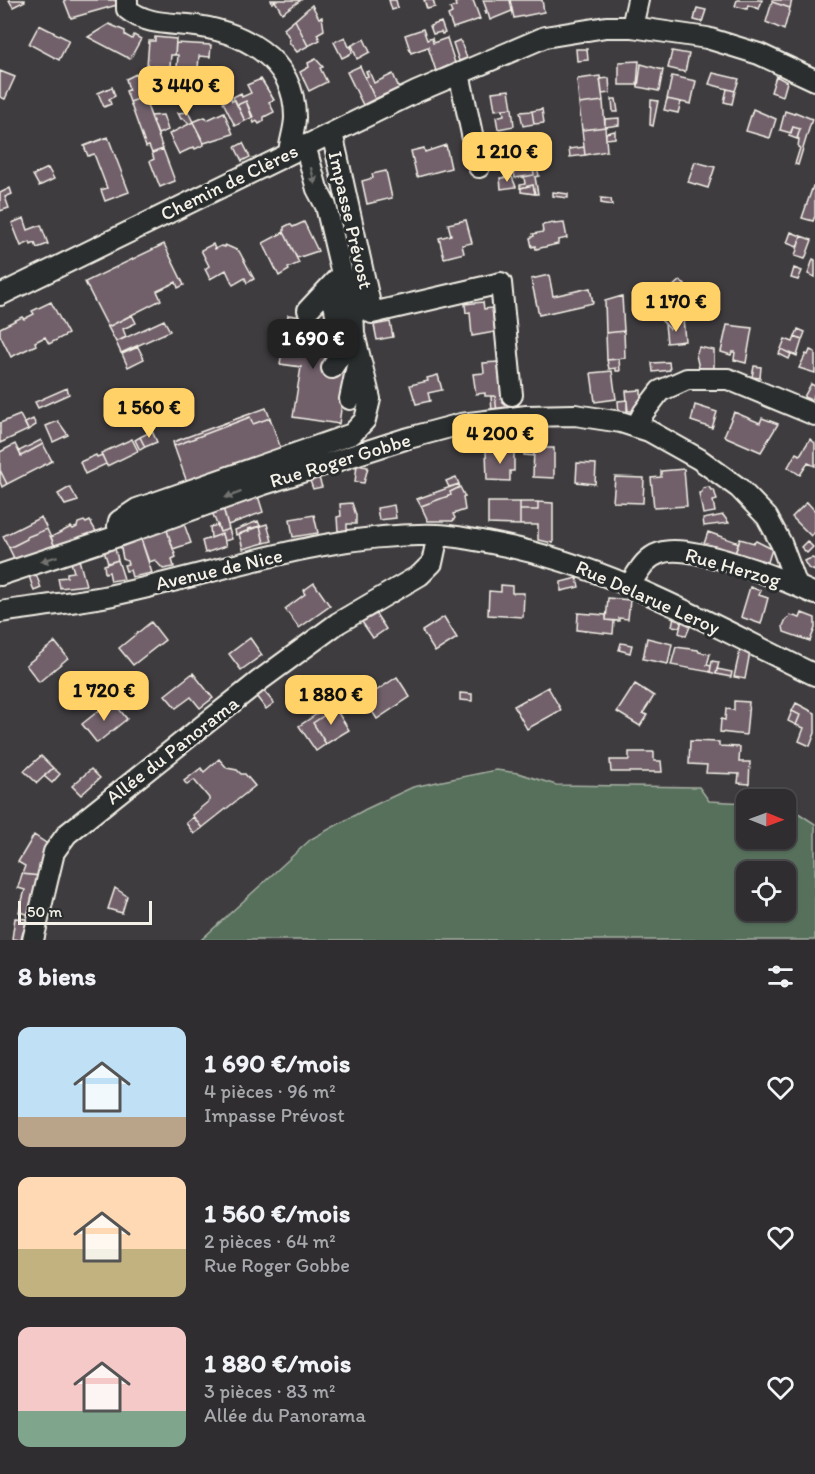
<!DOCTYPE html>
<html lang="fr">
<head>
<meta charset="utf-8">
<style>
  :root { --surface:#2f2d30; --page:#373538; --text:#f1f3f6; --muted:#a7a8ab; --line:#4a494c; --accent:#ffd166 }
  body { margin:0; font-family:Itim,sans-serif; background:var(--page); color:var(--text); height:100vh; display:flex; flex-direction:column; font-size:22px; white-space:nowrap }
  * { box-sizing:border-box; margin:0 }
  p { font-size:20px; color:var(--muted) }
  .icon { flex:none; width:33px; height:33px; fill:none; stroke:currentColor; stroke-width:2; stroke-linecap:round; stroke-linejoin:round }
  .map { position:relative; height:940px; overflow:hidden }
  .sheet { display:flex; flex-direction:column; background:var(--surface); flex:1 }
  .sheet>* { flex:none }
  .needle { width:39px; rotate:91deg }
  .tools { position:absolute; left:736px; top:789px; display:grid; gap:12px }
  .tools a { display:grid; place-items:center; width:60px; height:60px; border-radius:12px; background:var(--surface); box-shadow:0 2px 4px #0004,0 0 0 2px var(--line); font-size:30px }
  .scale { position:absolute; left:18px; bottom:15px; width:134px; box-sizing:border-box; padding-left:6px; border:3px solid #f4f1e8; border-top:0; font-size:16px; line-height:21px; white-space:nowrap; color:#f4f1e8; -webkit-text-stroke:4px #2a2d2e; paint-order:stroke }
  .price { position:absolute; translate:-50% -51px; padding:0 14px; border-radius:12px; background:var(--accent); color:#111; font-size:20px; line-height:39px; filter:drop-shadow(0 2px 3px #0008) }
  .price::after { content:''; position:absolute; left:50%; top:36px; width:18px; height:14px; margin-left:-9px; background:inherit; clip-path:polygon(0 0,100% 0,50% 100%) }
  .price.on { background:#222; color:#fff }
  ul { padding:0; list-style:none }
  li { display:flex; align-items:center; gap:18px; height:150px; padding:0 18px }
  li span { display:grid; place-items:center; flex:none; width:168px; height:120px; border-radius:12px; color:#555 }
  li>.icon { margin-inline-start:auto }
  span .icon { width:72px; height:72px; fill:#fffc; stroke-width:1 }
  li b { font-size:26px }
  h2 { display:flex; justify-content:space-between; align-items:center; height:72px; padding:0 18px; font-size:26px }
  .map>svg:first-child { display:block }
</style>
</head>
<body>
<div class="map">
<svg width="815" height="940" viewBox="0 0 815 940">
  <rect width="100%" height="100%" fill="#3f3c40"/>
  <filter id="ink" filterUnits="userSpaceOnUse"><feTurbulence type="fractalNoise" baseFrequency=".0167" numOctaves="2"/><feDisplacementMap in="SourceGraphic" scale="12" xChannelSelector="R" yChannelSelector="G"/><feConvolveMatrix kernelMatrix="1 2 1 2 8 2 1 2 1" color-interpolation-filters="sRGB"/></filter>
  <g filter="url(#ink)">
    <path fill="#576f5c" stroke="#a6b0a2" stroke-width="1.5" fill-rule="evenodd" d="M496,770l22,3 38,12 143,2 10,14 38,2v35h39v-33l29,19v116h-614l110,-101 55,-30 47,-22zM747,872h39v38h-39z"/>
    <path fill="#71606b" stroke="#f4f1e8" stroke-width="1.5" d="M9,0h16v1l-12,6z
      M64,0h51l2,5 -46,13z
      M271,0h30l-19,13 -7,-12 -3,2z
      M389,0h7l2,8 -6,2z
      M424,0h9l2,7 -8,2z
      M461,0h12l7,19 -27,9 -5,-13 4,-2 -2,-5 6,-2 -1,-3z
      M483,0h27l2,11 -22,9 -2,-7 -2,1 -1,-3h2z
      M510,0h32l2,12 -30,6z
      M737,0h25l-3,9 -11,-4 -1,4 -12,-3z
      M772,0h20l-2,8 -18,-6z
      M772,2l18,6 -6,22 -18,-8z
      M312,5l7,13 3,-1 2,13 -7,4 3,6 -12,6 -13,-26z
      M697,8l9,2 -4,12 -8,-2z
      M295,20l13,26 -11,6 -8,-10 1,-3 -6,-10z
      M441,22l4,11 -3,1 -1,-2 -8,2 -3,-8z
      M109,24l16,7v4l7,4 2,-4 7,4 -11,20 -42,-22z
      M39,25l30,15 -10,20 -30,-16z
      M423,29l4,11 5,-2 1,5 14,-5 8,25 -19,8 -8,-24 -17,6 -6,-18z
      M155,37l21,2 -1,16h-4l-1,12 -23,-1 2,-25h6z
      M345,37l4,10 2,-1 1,7 -10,5 -8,-16z
      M364,39l6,13 -13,7 -5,-14z
      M460,40l7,18 -8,3 -6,-18z
      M176,43l35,2 -1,12 -11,-1 -1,13 -21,-1 1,-13h-3z
      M576,49h11l1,11 -11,1z
      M672,51l17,3 -4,18 -17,-4z
      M316,59l7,8 -3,1 7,14 -18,9 -9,-19 9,-5 -1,-4z
      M639,61l-2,24h-18v-23z
      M641,64l22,6 -4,21 -21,-4z
      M360,66l15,33 -12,6 -16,-33z
      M0,71l15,6 -10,22 -5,-2z
      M369,71l5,12 19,-9 6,14 -24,11 -10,-22 3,-1 -2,-4z
      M713,73l26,6 -4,12 -26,-7z
      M136,74l8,23 -14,5 -4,-11 3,-1 -3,-11z
      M600,76l3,25 -24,3 -2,-25z
      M672,76l24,5 -5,23 -24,-5z
      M776,76l11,6 -4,14 -12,-4z
      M609,78l1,15 -8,1 -2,-15z
      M261,79l13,21 -5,2 5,10 -10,5v4l-5,3 -2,-3 -3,2 -8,-22 -9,4 -4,-8 8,-4 1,4 9,-4 -4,-8z
      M112,87l3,9 -6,3 2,5 -7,3 -6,-14z
      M727,89l8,2 -3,13 -8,-2z
      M509,90l3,18 -17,2 -3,-18z
      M144,97l19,52 -11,4 -3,-7 -3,1 -16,-45z
      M231,98l1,3 3,-1 10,21 -10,5 -12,-24z
      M612,99h4l2,13h-5z
      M667,99l14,3 -3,11 -14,-3z
      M651,100l7,1 -5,25 -3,-1z
      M246,101l7,16 -8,4 -8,-16z
      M603,101l2,26 -23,3 -3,-26z
      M512,108l2,18 -16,3 -2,-12 8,-2 -1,-6z
      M542,109l2,14 -10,1 -2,-13z
      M753,109l23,10 -6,19 -24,-7z
      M532,111l2,13 -11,2 -3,-14z
      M785,111l9,3 1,-2 17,7 -14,46 -3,-1 5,-16 -2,-1 1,-8 -2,-1 3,-9 -7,-2 -2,6 -11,-3z
      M188,112l5,10 -4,2 -6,-6 -2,1 -3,-6z
      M224,112l9,22 -29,9 -11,-21 12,-5 2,3z
      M163,115l5,15 -10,4 -7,-18z
      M619,118v7l-14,2v-8z
      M193,122l11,23 -9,4 -1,-2 -15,7 -10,-20z
      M605,127l2,24 -22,4 -3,-25z
      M793,127l7,2 -3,10 -8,-3z
      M615,131v7l-9,1v-6z
      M108,137l21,55 -24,9 -4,-11 6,-2 -13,-34 -6,2 -4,-10z
      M243,143l7,14 -8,4 -7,-14z
      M446,145l5,23 -34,9 -6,-26 13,-3 1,4z
      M584,147l1,8 -15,2 -1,-8z
      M545,148l1,9 -12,2 -1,-8z
      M163,149l12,32 -15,6 -10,-26 4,-2 -2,-6z
      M532,162l2,13 -19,3 -2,-13z
      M695,162l20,5 -7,21 -20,-6z
      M533,166h4l2,10 -4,1 3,17h-3l-2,-9 -13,3v-3l5,-1 -1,-7 10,-2z
      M48,168l6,11 -15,7 -6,-11z
      M386,171l6,27 -25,6 -5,-23 11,-3 -1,-4z
      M512,177l4,10 -15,2 -1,-11z
      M533,185l2,9 -14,-2v-4z
      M813,186l2,1v29l-2,5 -11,-3z
      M10,188l2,6 -7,3 4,11 -9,3v-18z
      M553,192l15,2v4l-15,-2z
      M601,198l10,1 1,6 -11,-2z
      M24,218l4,12 13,-5 7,19 -11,4 -2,-5 -4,2 -1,-3 -9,4 -9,-23z
      M466,220l6,23 -10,2 2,8 -20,5 -5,-20 12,-3 -3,-11z
      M304,222l14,29 -21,7 -13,-26v-5l6,-3 3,3z
      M554,223v1l10,-1 3,15 -9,2v4l-22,5 -1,-3 -3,1 -2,-9 4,-2 -1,-2 10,-2 -1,-7z
      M284,232l15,31 -11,5 1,2 -10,6 -16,-33z
      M791,232l10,4 -4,11 -10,-4z
      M801,236l11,4 -7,19 -10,-3z
      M164,244l20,41 -6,3 -2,-6 -19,9 4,9 -53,27 -23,-45z
      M213,244l2,5 6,-3 4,1v-2l14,6 15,28 -7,4 -2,-5 -12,7 -7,-15 -16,9 -5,-10 4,-3 -8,-16z
      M813,259l2,1v17l-7,-3z
      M794,268l8,3 -4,9 -7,-2z
      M549,275l4,21 37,-8 3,15 -54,12 -8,-36z
      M680,280l20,20 -30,29 -16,-16v-2l20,-18 -4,-4z
      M668,287l6,6 -21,19 -5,-6z
      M622,296l2,35 -18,2 -1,-32z
      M51,302l17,32 -19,10 -4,-7 -10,5 1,3 -25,12 -11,-22v-7l22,-11 2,2 10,-5 -2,-3z
      M483,302l1,7 8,-1 3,24 -23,4 -2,-24 -4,1 -1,-9z
      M132,315l4,8 -13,6 3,8 -10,5 -8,-15z
      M288,315l44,6 -8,49 22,3 -7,51 -46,-7 8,-50 -21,-3z
      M683,317l2,24 -18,2 -2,-19 5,5z
      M164,320l6,11 -49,22 -5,-11z
      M390,322l3,15 -16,3 -3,-15z
      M727,325l25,3 -6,35 -12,-3 1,-8h-3l-1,3 -10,-3z
      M798,329l7,3 -3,8 -7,-3z
      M624,331l1,27 -18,2 -1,-27z
      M795,337l7,3 -5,16 -16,-7 4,-10 8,3z
      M138,347l6,12 -16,8 -6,-13z
      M699,347l15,3v19l-15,-1 -3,-13z
      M781,349l10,5 -2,5 -10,-5z
      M810,350l5,2v21l-16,-5 7,-14 2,1z
      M619,359l1,12h-4v-3l-7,1 -2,-9z
      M498,362l3,32 5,-1 2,18 -11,1 -2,-16h-10v-3l-9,1 -3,-20 11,-1 -1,-10z
      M669,362l1,8 -17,2 -1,-9z
      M754,366l7,1 -1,11 -8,-1z
      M612,371l4,28 -21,3 -4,-29z
      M438,375l4,15 -14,3 2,8 -14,3 -6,-19 18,-4 -1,-3z
      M811,384l4,2v7l-4,7 -7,-3z
      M67,388l2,6 -31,14 -3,-6z
      M641,390v14l-5,7h-8l-2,-20z
      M491,396h4l2,16 -5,1z
      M627,400v17l-8,-2 -1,-14z
      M695,405l22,7 -5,16 -21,-7z
      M266,408l4,10 -17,6 -3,-7 -76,29 -1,-4z
      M734,412l26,11 2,-5 16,6 -17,28 -37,-16z
      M20,415l8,15 -28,13v-20z
      M250,417l3,7 17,-6 12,34 -94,33 -14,-39z
      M33,419l3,6 -8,5 -3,-7z
      M58,421l10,14 -15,7 -7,-16z
      M152,431l5,11 -12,5 -5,-10z
      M525,431h10l-1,25 -10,-1z
      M140,437l5,10 -5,3 -5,-10z
      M132,439l6,12 -31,15 -6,-13z
      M810,439l5,4v23l-7,-3 -8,12 -12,-8 8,-14 4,2z
      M41,440l2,4 -22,12 -2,-5z
      M15,444l6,12 22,-12 9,17 -45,23 -7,-14v-18z
      M534,448h20v30l-21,-1z
      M486,450h28v21h-4v10l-23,-1z
      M96,455l1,2 5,-2 4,9 -21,10 -5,-12z
      M577,463l19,1 -1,20 -19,-2z
      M357,465l11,2 -4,16 -9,-1z
      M684,469l3,37 -33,2 -3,-30 10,-1v-6z
      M0,470l7,14 -5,3 -2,-5z
      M318,475l4,12 -9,2 -4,-11z
      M456,477l3,7 -10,3 -3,-6z
      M615,477l29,1 -1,25 -30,-1z
      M459,484l1,3 -10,5 1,3 -30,11 -4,-7z
      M70,487l8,14 -13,4 -7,-11z
      M460,487l5,10h-2l2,13 -12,4 2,4 -2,3h-25l-7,-15 30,-11 -1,-3z
      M709,487l2,3h3l3,10 -4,1 2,11 -12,2 -4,-21 3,-1 1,-4z
      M258,496l5,16 -35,13 -5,-17z
      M488,502h32v23l-32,-1z
      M520,502h18v8h-18z
      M538,502l15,1v40l-15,-3v-15h-18v-15h18z
      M807,502l8,9v21l-4,4 -19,-19z
      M352,503l4,12v9h-9v6l-9,1 -1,-14 4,-1 -1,-12z
      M394,505l2,13 -17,2 -2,-12z
      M223,508l6,21 -9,3 -8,-20z
      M314,515l4,18 -25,4 -3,-18z
      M723,515l6,8 -25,3 -1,-7z
      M41,517l6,12 -20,8v2l-18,9 -6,-12z
      M84,521l2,2 4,-2 7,12 -42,14 -4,-10 20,-10 2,2 4,-2 1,-4z
      M183,521l8,22 -18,6 -7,-22z
      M258,521l2,5 -24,9 -1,-5z
      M267,524l5,17 -8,2 -4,-17z
      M218,525l2,7 9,-3 3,10 -8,2 -2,-7 -11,4 -1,-11z
      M260,526l4,17 -21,6 -4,-15 10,-3 -1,-2z
      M166,527l10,30 -4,2 2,8 -11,2 -8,-9 -6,2 -9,-26 9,-3 4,2 7,-6z
      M47,529l8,18 -40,13 -6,-12 18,-9v-2z
      M708,532l31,11 -4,10 -31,-9z
      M222,534l4,12 -21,7 -3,-12z
      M140,536l12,37 -20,4 -2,-7 -4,1 -2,-6 4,-1 -1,-3 -4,-2 -3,-16z
      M740,539l14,4 2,-2 16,8 -4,13 -33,-9z
      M807,541l6,6 -6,6 -6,-6z
      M114,545l4,15 -10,3 -5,-15z
      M78,556l8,29 -26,3 -2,-10 9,-1v-4l7,-1 -4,-13z
      M812,558l3,1v12l-7,-3 -4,-7z
      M118,560l6,19 -13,2 -2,-9 -4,1 -1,-8z
      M36,574l5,14 -7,3 -5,-15z
      M577,578l2,9 -18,4v-9z
      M314,583l16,23 -31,22 -14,-19 20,-15 -2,-3z
      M501,585l11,1v7h12l-1,24 -35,-2 1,-24 12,1z
      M750,587l11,4 -2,4 9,3 -7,26 -20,-7z
      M608,598l22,2 -2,19 -9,-1v3l-13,-1z
      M578,613l28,2v5l8,1 -1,13 -36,-4z
      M802,613l13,5v10l-5,13 -26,-9 -1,-6 3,-7 3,-1 1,-3 10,3z
      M376,614l10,15 -13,9 -11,-16z
      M674,616l8,3 -2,8 -8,-1z
      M444,617l13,21 -22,14 -13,-21z
      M682,619l9,5 -5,12 -7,-3z
      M151,622l14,18 -32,25 -14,-17z
      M250,638l12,17 -21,15 -12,-16z
      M647,638l25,6 -4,20 -25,-5z
      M55,642l13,16 -29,24 -13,-17z
      M621,643l11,2 -2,8 -11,-3z
      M676,647l22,3 1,2 11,2 -3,11 4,1 -1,6 -39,-7z
      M740,650l10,2 -5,27 -11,-2z
      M712,661l7,1 -3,12 -6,-2z
      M717,669l15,3 -1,5 -15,-3z
      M193,673l20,25 -13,10 -9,-11 -15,11 -11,-13z
      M397,677l13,20 -33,22 -13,-20z
      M635,684l19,12 -11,17 4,2 -7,11 -23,-14z
      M548,687l13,23 -34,19 -13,-23z
      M263,690l11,13 -8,6 -10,-13z
      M460,693l12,1v7l-12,-1z
      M112,700l15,19 -30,24 -15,-19z
      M734,701l15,1 -3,33 -26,-3 1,-13 4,1 1,-11 8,1z
      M796,703l19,10v20l-5,13 -11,-5 5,-13 -8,-3 4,-10 -8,-4z
      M332,704l3,4 -22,15 13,21 -10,7 -17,-25z
      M335,708l14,22 -23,14 -13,-21z
      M792,711l8,4 -4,10 -8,-4z
      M690,741l29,1v4l21,1 -1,15h11l-1,22 -11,-1 1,-9 -33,-1 1,-8 -18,-1z
      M629,752h25v9h7l1,11h-51l-1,-12h19z
      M41,756l12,12 -16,15 -13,-12z
      M219,759l8,9 10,2 4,4h4l10,12 -53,42 -10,-13 17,-14v-3l-15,-18 -7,5 -3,-4 17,-13 3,4z
      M53,768l7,6 -8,9 -8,-7z
      M91,769l9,9 -19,17 -9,-9z
      M193,817l9,11 -8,6 -8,-11z
      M34,835l15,10 -7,13 -2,18 -18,-2 3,-8 -7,-4z
      M22,874l18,2 -9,39 -12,-3 6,-22 -7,-2z
      M115,888l12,8 -5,17 -14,-4z
      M15,918l12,1 -2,13h-2l-2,8 -9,-1z"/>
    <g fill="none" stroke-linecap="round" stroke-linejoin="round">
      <defs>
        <path id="minor" d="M127,0v9c18,15 40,14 61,16 52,5 107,32 107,92 0,12 -5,24 -6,36
          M632,27l6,-27
          M459,73l20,94
          M332,133l40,180 129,-30 11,112
          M0,295l416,-203 129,-55 61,-10h26l75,11 52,16 56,26
          M308,310l30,-32
          M331,345l6,-25 -4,-23 9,-23
          M332,368l22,-34
          M350,399l8,-38
          M636,427l8,-15 16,-21 27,-12h41l87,36
          M121,535l-3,-9 1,-5 18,-12 215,-75 13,-14 5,-21 -16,-65 -2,-48 -10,-12 -16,-68 -9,-17 -12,-44
          M0,575l121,-40 140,-50 144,-46 56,-15 66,-8 48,-1 46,7 28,9 50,28 40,29 28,29 14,26 16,43
          M629,586c9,-13 15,-28 31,-33 29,-11 125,27 155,41
          M0,612c34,-5 69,-9 103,-15 111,-22 221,-65 335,-62 21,1 42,6 63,10 112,22 212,81 314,130
          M33,940l21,-88 13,-18 192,-153 79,-58 82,-48 12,-12 6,-28"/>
      </defs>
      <use href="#minor" stroke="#f4f1e8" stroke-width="24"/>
      <use href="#minor" stroke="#2a2d2e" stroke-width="20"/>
    </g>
    <defs><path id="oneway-solid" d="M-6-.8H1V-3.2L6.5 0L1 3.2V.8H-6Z" transform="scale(1.5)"/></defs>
    <g fill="#71726f">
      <use href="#oneway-solid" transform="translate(313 176) rotate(76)"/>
      <use href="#oneway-solid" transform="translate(233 495) rotate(160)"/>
      <use href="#oneway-solid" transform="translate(49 559) rotate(162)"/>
    </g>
  </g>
  <g text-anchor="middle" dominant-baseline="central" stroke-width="6" stroke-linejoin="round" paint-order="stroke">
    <g font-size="20" fill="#f4f1e8" stroke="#2a2d2e">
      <text transform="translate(229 182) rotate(-26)">Chemin de Clères</text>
      <text transform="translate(351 220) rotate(77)">Impasse Prévost</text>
      <text transform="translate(340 460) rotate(-17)">Rue Roger Gobbe</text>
      <text transform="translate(733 567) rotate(16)">Rue Herzog</text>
      <text transform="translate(219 569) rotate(-13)">Avenue de Nice</text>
      <text transform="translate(648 597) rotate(24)">Rue Delarue Leroy</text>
      <text transform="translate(172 750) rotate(-38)">Allée du Panorama</text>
    </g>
  </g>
</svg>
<div class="tools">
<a><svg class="needle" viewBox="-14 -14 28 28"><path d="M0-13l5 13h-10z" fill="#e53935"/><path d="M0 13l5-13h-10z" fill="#a7a8ab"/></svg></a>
<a><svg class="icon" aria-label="locate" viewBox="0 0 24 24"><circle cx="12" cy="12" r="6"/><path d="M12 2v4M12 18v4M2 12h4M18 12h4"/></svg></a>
</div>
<div class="scale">50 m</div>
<b class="price" style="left:186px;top:117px">3 440 €</b>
<b class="price" style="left:507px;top:183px">1 210 €</b>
<b class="price" style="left:676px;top:333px">1 170 €</b>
<b class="price on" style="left:313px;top:370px">1 690 €</b>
<b class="price" style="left:149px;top:439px">1 560 €</b>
<b class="price" style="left:500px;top:465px">4 200 €</b>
<b class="price" style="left:104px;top:722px">1 720 €</b>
<b class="price" style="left:331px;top:726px">1 880 €</b>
</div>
<section class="sheet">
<h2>8 biens<svg class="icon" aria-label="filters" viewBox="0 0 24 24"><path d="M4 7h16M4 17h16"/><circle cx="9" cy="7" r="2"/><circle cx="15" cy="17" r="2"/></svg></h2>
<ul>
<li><span style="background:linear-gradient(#bfe0f5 75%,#b9a48a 0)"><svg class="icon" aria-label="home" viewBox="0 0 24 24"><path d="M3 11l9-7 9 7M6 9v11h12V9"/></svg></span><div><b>1 690 €/mois</b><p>4 pièces · 96 m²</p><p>Impasse Prévost</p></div><svg class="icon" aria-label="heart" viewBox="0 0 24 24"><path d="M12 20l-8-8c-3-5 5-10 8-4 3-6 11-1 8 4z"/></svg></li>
<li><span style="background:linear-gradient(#ffd9b3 60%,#c2b280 0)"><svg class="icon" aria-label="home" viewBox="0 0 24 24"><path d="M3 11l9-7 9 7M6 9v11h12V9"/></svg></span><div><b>1 560 €/mois</b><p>2 pièces · 64 m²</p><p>Rue Roger Gobbe</p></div><svg class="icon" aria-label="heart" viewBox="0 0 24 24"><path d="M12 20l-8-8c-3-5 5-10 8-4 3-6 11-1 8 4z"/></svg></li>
<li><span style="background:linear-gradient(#f6c9c9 70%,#7fa58c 0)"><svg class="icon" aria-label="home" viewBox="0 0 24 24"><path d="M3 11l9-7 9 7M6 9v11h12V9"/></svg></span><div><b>1 880 €/mois</b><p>3 pièces · 83 m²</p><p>Allée du Panorama</p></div><svg class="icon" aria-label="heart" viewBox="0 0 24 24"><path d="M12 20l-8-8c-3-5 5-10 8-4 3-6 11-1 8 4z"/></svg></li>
</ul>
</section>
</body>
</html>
